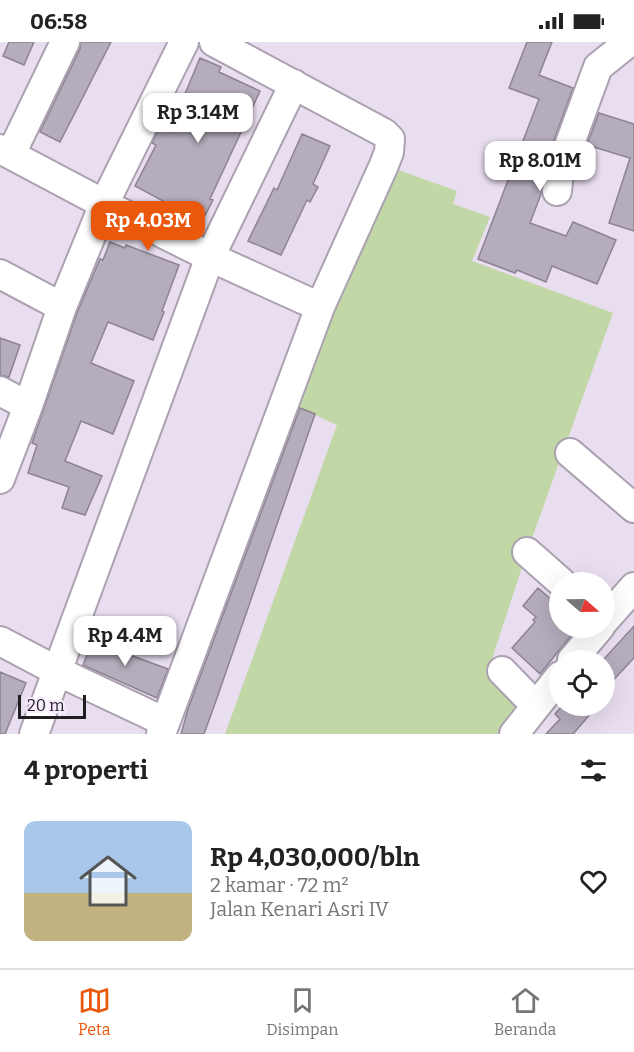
<!DOCTYPE html>
<html lang="id">
<head>
<meta charset="utf-8">
<style>
  :root { --surface:#fff; --page:#f6f6f6; --text:#222; --muted:#767676; --line:#e0e0e0; --accent:#ea580c }
  body { margin:0; font-family:Bitter,serif; background:var(--page); color:var(--text); height:100vh; display:flex; flex-direction:column; font-size:22px; white-space:nowrap }
  * { box-sizing:border-box; margin:0 }
  p { font-size:20px; color:var(--muted) }
  .icon { flex:none; width:33px; height:33px; fill:none; stroke:currentColor; stroke-width:2; stroke-linecap:round; stroke-linejoin:round }
  .map { position:relative; height:692px; overflow:hidden }
  .sheet { display:flex; flex-direction:column; background:var(--surface); flex:1 }
  .sheet>* { flex:none }
  .needle { width:39px; rotate:110deg }
  .buttons { position:absolute; left:549px; top:530px; display:grid; gap:12px }
  .buttons a { display:grid; place-items:center; width:66px; height:66px; border-radius:50%; background:var(--surface); box-shadow:0 6px 24px #0002; font-size:30px }
  .scale { position:absolute; left:18px; bottom:15px; width:68px; box-sizing:border-box; padding-left:6px; border:3px solid #1f1b21; border-top:0; font-size:16px; line-height:21px; white-space:nowrap; color:#1f1b21; -webkit-text-stroke:4px #f6ebfc; paint-order:stroke }
  .price { position:absolute; translate:-50% -51px; padding:0 14px; border-radius:12px; background:#fff; color:#222; font-size:20px; line-height:39px; filter:drop-shadow(0 2px 3px #0008) }
  .price::after { content:''; position:absolute; left:50%; top:36px; width:18px; height:14px; margin-left:-9px; background:inherit; clip-path:polygon(0 0,100% 0,50% 100%) }
  .price.on { background:var(--accent); color:#fff }
  ul { padding:0; list-style:none }
  li { display:flex; align-items:center; gap:18px; height:150px; padding:0 24px }
  li+li { border-top:2px solid var(--line) }
  li span { display:grid; place-items:center; flex:none; width:168px; height:120px; border-radius:12px; color:#555 }
  li>.icon { margin-inline-start:auto }
  span .icon { width:72px; height:72px; fill:#fffc; stroke-width:1 }
  li b { font-size:26px }
  h2 { display:flex; justify-content:space-between; align-items:center; height:72px; padding:0 24px; font-size:26px }
  .status { display:flex; justify-content:space-between; align-items:center; height:42px; padding:0 30px; background:var(--surface); direction:ltr }
  .status svg { height:16px; fill:currentColor }
  .tab-bar { display:flex; justify-content:space-around; align-items:center; height:84px; border-top:2px solid var(--line); background:var(--surface); font-size:16px; color:var(--muted) }
  .tab-bar a { display:grid; justify-items:center; gap:3px }
  .tab-bar .on { color:var(--accent) }
  .map>svg:first-child { display:block }
</style>
</head>
<body>
<div class="status"><b>06:58</b><svg viewBox="0 0 49 12"><path d="M0 12V9h3v3zM5 12V6h3v6zM10 12V3h3v9zM15 12V0h3v12zM26 1h20v11H26zM47 4h2v5h-2z"/></svg></div>
<div class="map">
<svg width="634" height="692" viewBox="0 0 634 692">
  <rect width="100%" height="100%" fill="#e8deef"/>
  <path fill="#c2d7a6" d="M384,123l73,26 -4,13 37,13 -18,44 141,52 -86,239 -36,110 44,43 -21,29h-289l112,-309 -52,-24z"/>
  <path fill="#b5acbc" stroke="#8d8393" stroke-width="1.5" d="M9,0h25l-10,23 -21,-9z
    M81,0h30l-51,100 -20,-10 40,-83z
    M527,0h25l-13,33 34,13 -29,79 -3,27 -11,29 36,13 7,-14 43,18 -19,44 -45,-18 -6,16 -29,-12 -2,3 -37,-14 61,-160 -30,-11z
    M200,16l21,9 -2,5 41,19 -50,108 3,1 -15,29 -35,-18 4,-8 -32,-17 21,-41 -4,-2 8,-16 9,5z
    M599,71l35,11v107l-25,-8 21,-65 -43,-13z
    M302,92l28,12 -17,38 5,3 -8,15 -3,-2 -26,55 -33,-14 26,-53 3,2z
    M110,200l15,6 1,-3 53,20 -17,46 2,1 -11,28 -45,-18 -17,41 43,18 -21,53 -32,-13 -16,40 37,15 -17,39 -23,-7 7,-21 -41,-14 9,-28 -5,-2 45,-130 23,-54 3,1z
    M0,296l20,7 -11,32 -9,-2z
    M300,366l15,6 -98,284 -13,36h-23l7,-25z
    M538,546l22,19v20h18l-38,47 -28,-26 23,-26 -2,-2 3,-3 -13,-11z
    M634,584v32l-30,32v-31z
    M95,594l36,17 -1,2 38,14 -11,29 -74,-33z
    M0,630l26,11 -21,51h-5z
    M563,663h35l-25,29h-27l14,-15 -5,-5z"/>
  <g fill="none" stroke-linecap="round" stroke-linejoin="round">
    <defs>
      <path id="minor" d="M0,107l104,55 106,53 110,50
        M11,112l54,-112
        M557,149l2,-18 39,-106 31,-25
        M0,232l62,33
        M0,349l28,15
        M570,411l64,55
        M0,437l28,-73 34,-99 42,-103 80,-162
        M527,510l34,30
        M604,579l30,-34
        M0,599l57,30 108,51
        M572,618l28,-33
        M502,629l33,34
        M34,692l176,-477 84,-173
        M161,692l159,-427 64,-142 5,-13 1,-13 -6,-6 -170,-91
        M514,692l46,-58"/>
    </defs>
    <use href="#minor" stroke="#aba1b1" stroke-width="32"/>
    <use href="#minor" stroke="#fff" stroke-width="28"/>
  </g>
</svg>
<div class="buttons">
<a><svg class="needle" viewBox="-14 -14 28 28"><path d="M0-13l5 13h-10z" fill="#e53935"/><path d="M0 13l5-13h-10z" fill="#767676"/></svg></a>
<a><svg class="icon" aria-label="locate" viewBox="0 0 24 24"><circle cx="12" cy="12" r="6"/><path d="M12 2v4M12 18v4M2 12h4M18 12h4"/></svg></a>
</div>
<div class="scale">20 m</div>
<b class="price" style="left:198px;top:102px">Rp 3.14M</b>
<b class="price" style="left:540px;top:150px">Rp 8.01M</b>
<b class="price on" style="left:148px;top:210px">Rp 4.03M</b>
<b class="price" style="left:125px;top:625px">Rp 4.4M</b>
</div>
<section class="sheet">
<h2>4 properti<svg class="icon" aria-label="filters" viewBox="0 0 24 24"><path d="M4 7h16M4 17h16"/><circle cx="9" cy="7" r="2"/><circle cx="15" cy="17" r="2"/></svg></h2>
<ul>
<li><span style="background:linear-gradient(#a9c7e8 60%,#c2b280 0)"><svg class="icon" aria-label="home" viewBox="0 0 24 24"><path d="M3 11l9-7 9 7M6 9v11h12V9"/></svg></span><div><b>Rp 4,030,000/bln</b><p>2 kamar · 72 m²</p><p>Jalan Kenari Asri IV</p></div><svg class="icon" aria-label="heart" viewBox="0 0 24 24"><path d="M12 20l-8-8c-3-5 5-10 8-4 3-6 11-1 8 4z"/></svg></li>
</ul>
</section>
<nav class="tab-bar">
<a class="on"><svg class="icon" aria-label="map" viewBox="0 0 24 24"><path d="M3 6l6-2 6 2 6-2v14l-6 2-6-2-6 2zM9 4v14M15 6v14"/></svg>Peta</a>
<a><svg class="icon" aria-label="saved" viewBox="0 0 24 24"><path d="M7 4h10v16l-5-4-5 4z"/></svg>Disimpan</a>
<a><svg class="icon" aria-label="home" viewBox="0 0 24 24"><path d="M3 11l9-7 9 7M6 9v11h12V9"/></svg>Beranda</a>
</nav>
</body>
</html>
